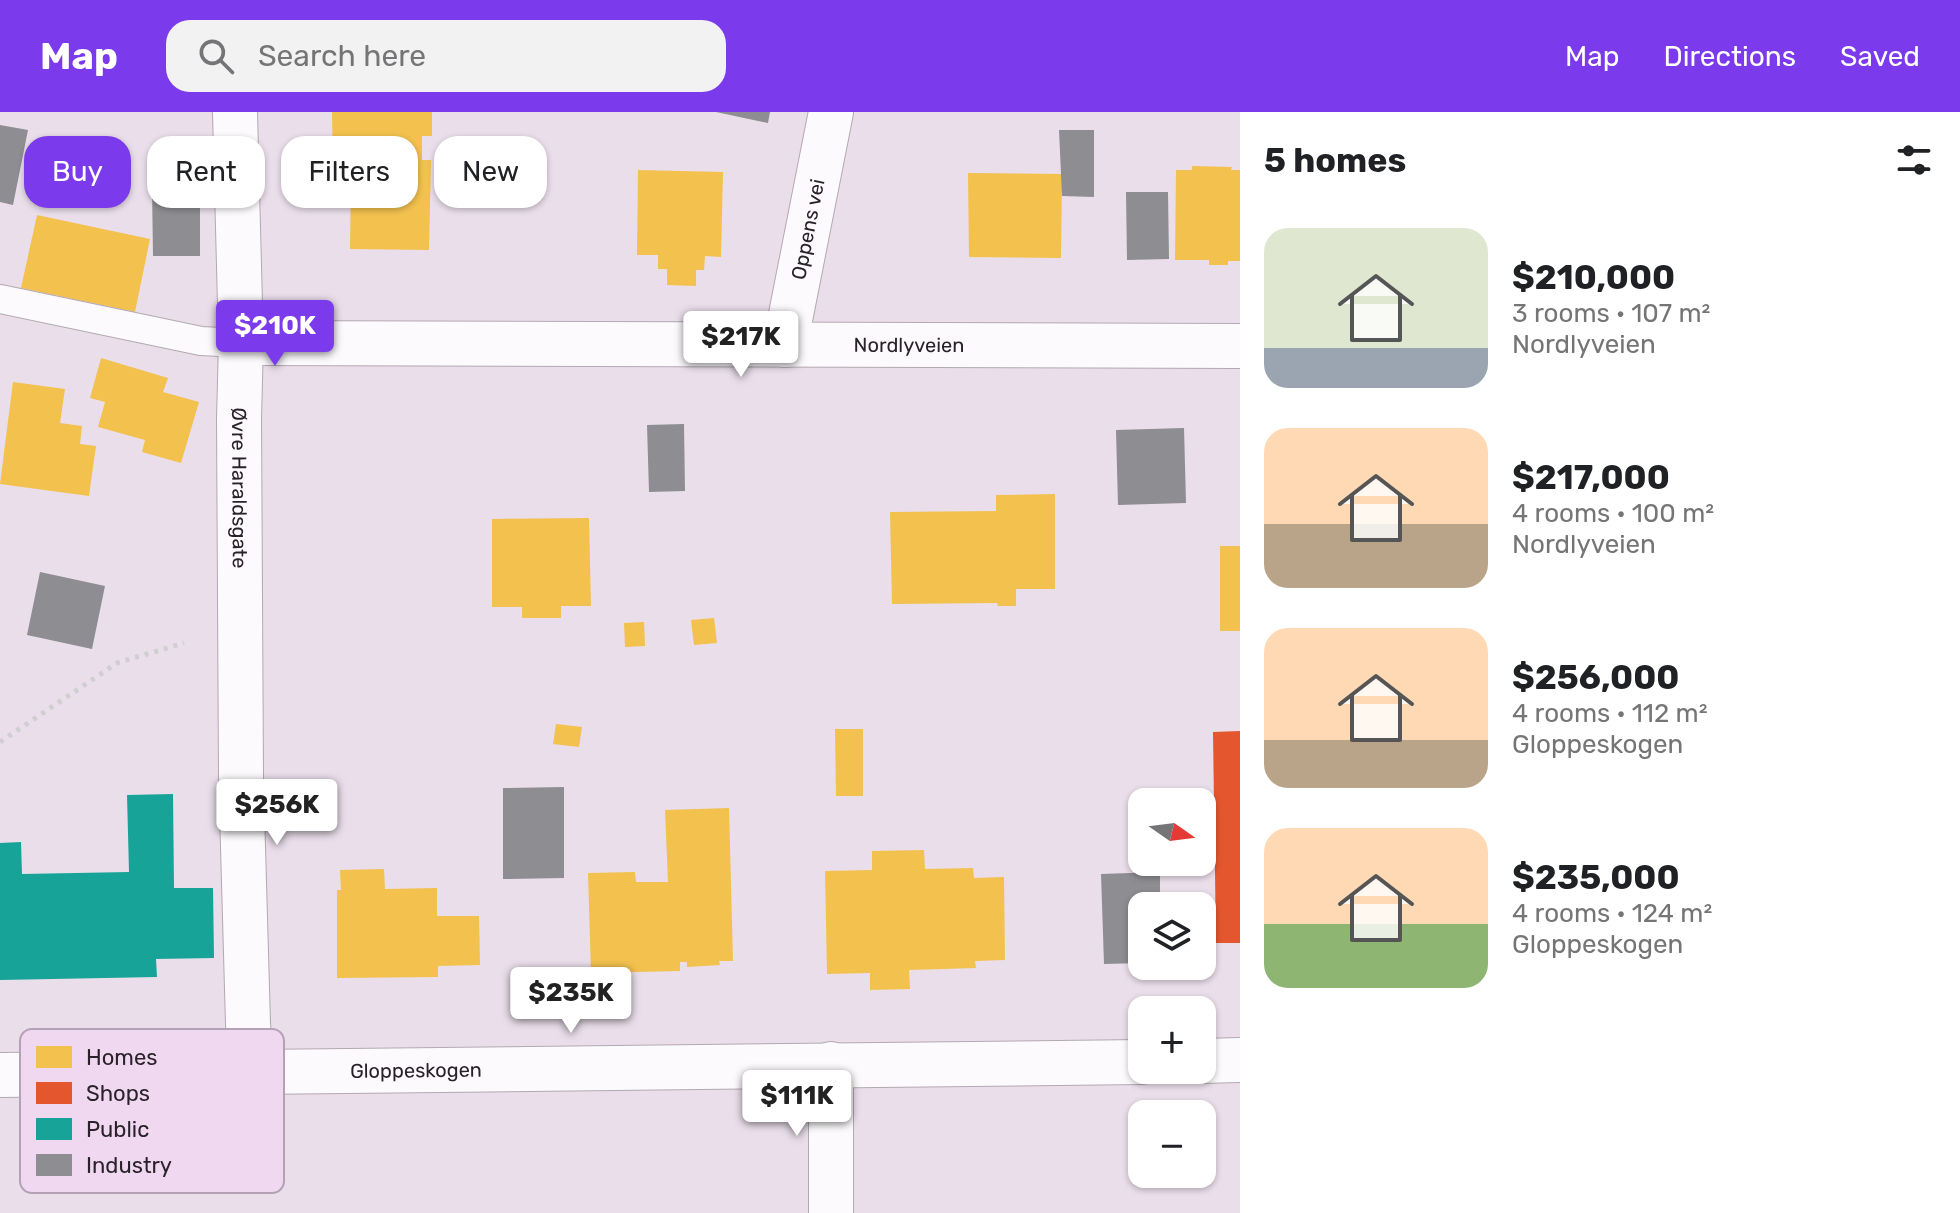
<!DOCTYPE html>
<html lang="en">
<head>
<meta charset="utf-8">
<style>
  :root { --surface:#fff; --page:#f2f2f2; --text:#202124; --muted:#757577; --accent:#7c3aed }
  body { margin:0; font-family:Rubik,sans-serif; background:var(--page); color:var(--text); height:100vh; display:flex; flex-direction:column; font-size:30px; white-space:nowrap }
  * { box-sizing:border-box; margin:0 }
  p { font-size:26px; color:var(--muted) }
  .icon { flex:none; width:44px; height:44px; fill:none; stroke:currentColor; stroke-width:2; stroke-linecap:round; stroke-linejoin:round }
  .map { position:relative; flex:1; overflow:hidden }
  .panel { display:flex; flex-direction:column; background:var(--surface); width:720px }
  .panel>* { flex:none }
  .guide { position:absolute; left:24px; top:24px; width:760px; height:72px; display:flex; gap:16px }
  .needle { width:52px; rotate:104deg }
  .controls { position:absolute; left:1128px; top:676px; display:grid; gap:16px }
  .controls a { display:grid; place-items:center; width:88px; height:88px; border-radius:16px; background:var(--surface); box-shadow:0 2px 6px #0004; font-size:40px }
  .price { position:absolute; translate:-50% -68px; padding:0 18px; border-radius:8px; background:#fff; color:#222; font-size:26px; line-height:52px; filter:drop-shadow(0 2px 4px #0008) }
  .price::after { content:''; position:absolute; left:50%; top:48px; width:24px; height:18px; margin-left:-12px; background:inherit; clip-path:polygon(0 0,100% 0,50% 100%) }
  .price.current { background:var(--accent); color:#fff }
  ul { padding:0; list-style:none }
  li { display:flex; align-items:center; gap:24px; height:200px; padding:0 24px }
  li span { display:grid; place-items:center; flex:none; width:224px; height:160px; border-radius:24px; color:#555 }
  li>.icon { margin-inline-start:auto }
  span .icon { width:96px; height:96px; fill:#fffc; stroke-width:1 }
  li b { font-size:34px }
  h2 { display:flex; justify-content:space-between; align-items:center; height:96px; padding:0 24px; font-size:34px }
  .chip { padding:0 28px; border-radius:24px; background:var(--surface); box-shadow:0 2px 6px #0004; font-size:28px; line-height:72px }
  .chip.current { background:var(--accent); color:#fff }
  header { display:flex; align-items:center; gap:48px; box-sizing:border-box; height:112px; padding:0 40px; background:var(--accent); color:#fff }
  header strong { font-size:38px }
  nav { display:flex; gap:44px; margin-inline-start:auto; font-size:28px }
  .search { width:560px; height:72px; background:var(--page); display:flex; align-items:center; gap:20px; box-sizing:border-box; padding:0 28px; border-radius:24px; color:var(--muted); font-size:30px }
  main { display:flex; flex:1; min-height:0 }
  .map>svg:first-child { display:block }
</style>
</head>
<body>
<header>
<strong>Map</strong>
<div class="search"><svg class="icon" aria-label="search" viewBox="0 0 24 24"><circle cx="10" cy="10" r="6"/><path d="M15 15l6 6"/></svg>Search here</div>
<nav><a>Map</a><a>Directions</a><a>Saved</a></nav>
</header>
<main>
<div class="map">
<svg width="1240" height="1101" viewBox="0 0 1240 1101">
  <rect width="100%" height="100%" fill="#eadeea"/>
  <path fill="#f2c14e" d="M332,0h100v24h-10v24h9l-2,90 -79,-1 1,-74 -18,-1z
    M1192,54l40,1 -1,3h9v91h-12v4h-19v-5h-34l1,-90h16z
    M638,58l85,2 -2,85 -16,-1 -1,14h-8v16l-29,-1v-16h-9v-14h-21z
    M968,61l94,1 -1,84 -92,-1z
    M37,103l113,24 -15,73 -114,-24z
    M101,246l67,20 -5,14 36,10 -18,61 -39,-11 3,-12 -47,-13 7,-25 -15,-4z
    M13,270l52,7 -5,34 22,3 -2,18 16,2 -7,50 -89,-12z
    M1055,382v95h-39v17h-18l-1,-3 -105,1 -2,-92 106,-1v-16z
    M589,406l2,88h-30v12h-39v-11h-30v-88z
    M1220,434h20v85h-20z
    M714,506l3,25 -23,2 -3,-25z
    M644,510l1,24 -20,1 -1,-24z
    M556,612l26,3 -3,20 -26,-3z
    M835,617h28v67h-27z
    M729,696l4,153h-14l1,4 -33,2v-5h-7v9l-89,2 -3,-100 47,-1 1,10h32l-3,-72z
    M924,738l1,19 48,-1 1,10 30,-1 1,83 -30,1 1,7 -67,2 1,19 -40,1v-17l-43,1 -2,-103 47,-1v-19z
    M384,757l1,20 52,-1v28h42l1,49 -42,1v11l-101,1v-88h4l-1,-20z"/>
  <path fill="#e4572e" d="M1240,619v212h-24l-3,-211z"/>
  <path fill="#17a398" d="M173,682l1,94h39l1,70 -58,1 1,18 -157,3v-137l21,-1 1,32 107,-2 -2,-77z"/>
  <path fill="#8d8d92" d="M716,0h54l-2,11z
    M0,13l28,5 -15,75 -13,-3z
    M1059,18h35v67l-32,-1z
    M200,74v70h-47l-1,-69z
    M1126,80h42l1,67 -42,1z
    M684,312l1,67 -36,1 -2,-67z
    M1184,316l2,75 -68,2 -2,-75z
    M40,460l65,14 -13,63 -65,-14z
    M564,675v91l-61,1v-91z
    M1160,760v34h-18v57l-38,1 -3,-90z"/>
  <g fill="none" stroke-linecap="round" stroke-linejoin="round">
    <defs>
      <path id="service" d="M0,187l201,42 40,2"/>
      <g id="minor">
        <path id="s1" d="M235,0l6,231 -2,75 2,358 7,248 4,48"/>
        <path id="s2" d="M241,231l999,3"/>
        <path id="s3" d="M785,233l46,-233"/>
        <path d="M831,1101v-149"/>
      </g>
      <g id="secondary">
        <path d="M1202,949l38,-1"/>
        <path id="s4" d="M0,963l1142,-13"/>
      </g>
    </defs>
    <use href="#service" stroke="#b2a9b2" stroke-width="30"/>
    <use href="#minor" stroke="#b2a9b2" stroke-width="46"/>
    <use href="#secondary" stroke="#b2a9b2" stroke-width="46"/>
    <path stroke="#d1ced1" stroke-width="5" stroke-dasharray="4 6" stroke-linecap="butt" d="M0,630l117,-79 67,-20"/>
    <use href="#service" stroke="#fcfafc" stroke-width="28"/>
    <use href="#minor" stroke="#fcfafc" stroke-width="44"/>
    <use href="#secondary" stroke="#fcfafc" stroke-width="44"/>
  </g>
  <g text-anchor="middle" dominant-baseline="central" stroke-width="8" stroke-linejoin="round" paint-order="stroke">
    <g font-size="20" fill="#2a222a" stroke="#f0d8f0">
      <text stroke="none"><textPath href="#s3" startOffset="118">Oppens vei</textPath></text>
      <text stroke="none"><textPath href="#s2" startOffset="668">Nordlyveien</textPath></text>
      <text stroke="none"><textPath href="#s1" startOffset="376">Øvre Haraldsgate</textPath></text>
      <text stroke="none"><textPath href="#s4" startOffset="416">Gloppeskogen</textPath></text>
    </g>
  </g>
  <rect x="20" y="917" width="264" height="164" rx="12" fill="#f0d8f0" stroke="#b5a1b5" stroke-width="2"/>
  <rect x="36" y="934" width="36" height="22" fill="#f2c14e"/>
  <rect x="36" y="970" width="36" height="22" fill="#e4572e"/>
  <rect x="36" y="1006" width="36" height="22" fill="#17a398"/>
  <rect x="36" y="1042" width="36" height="22" fill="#8d8d92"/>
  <g font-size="22" fill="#2a222a">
    <text x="86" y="953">Homes</text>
    <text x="86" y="989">Shops</text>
    <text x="86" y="1025">Public</text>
    <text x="86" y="1061">Industry</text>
  </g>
</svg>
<div class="controls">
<a><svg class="needle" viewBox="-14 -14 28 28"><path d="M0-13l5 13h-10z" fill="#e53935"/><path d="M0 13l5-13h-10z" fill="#757577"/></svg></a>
<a><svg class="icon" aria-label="layers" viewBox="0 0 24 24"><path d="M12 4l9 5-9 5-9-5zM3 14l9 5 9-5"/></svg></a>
<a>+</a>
<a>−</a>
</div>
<b class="price current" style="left:275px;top:256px">$210K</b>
<b class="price" style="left:741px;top:267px">$217K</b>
<b class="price" style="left:277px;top:735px">$256K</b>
<b class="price" style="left:571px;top:923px">$235K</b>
<b class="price" style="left:797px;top:1026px">$111K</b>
<div class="guide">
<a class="chip current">Buy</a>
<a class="chip">Rent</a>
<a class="chip">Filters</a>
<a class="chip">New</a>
</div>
</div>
<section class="panel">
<h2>5 homes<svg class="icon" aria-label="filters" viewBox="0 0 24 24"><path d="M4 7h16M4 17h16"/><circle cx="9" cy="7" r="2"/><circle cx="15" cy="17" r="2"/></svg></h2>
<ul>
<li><span style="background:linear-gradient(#dfe7d0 75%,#9aa5b1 0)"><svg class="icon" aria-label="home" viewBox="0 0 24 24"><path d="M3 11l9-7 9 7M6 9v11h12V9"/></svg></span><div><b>$210,000</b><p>3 rooms · 107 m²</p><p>Nordlyveien</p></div></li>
<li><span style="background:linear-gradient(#ffd9b3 60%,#b9a48a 0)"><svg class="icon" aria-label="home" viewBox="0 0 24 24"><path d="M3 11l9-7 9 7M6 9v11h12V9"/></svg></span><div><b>$217,000</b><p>4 rooms · 100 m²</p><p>Nordlyveien</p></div></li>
<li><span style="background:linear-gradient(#ffd9b3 70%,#b9a48a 0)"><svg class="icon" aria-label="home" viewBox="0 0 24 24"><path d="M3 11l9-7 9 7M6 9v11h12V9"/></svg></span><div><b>$256,000</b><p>4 rooms · 112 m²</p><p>Gloppeskogen</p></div></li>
<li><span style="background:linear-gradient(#ffd9b3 60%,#8fb573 0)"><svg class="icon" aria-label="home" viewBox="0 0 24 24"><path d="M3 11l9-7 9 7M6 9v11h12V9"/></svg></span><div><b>$235,000</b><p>4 rooms · 124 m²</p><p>Gloppeskogen</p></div></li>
</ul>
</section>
</main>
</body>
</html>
